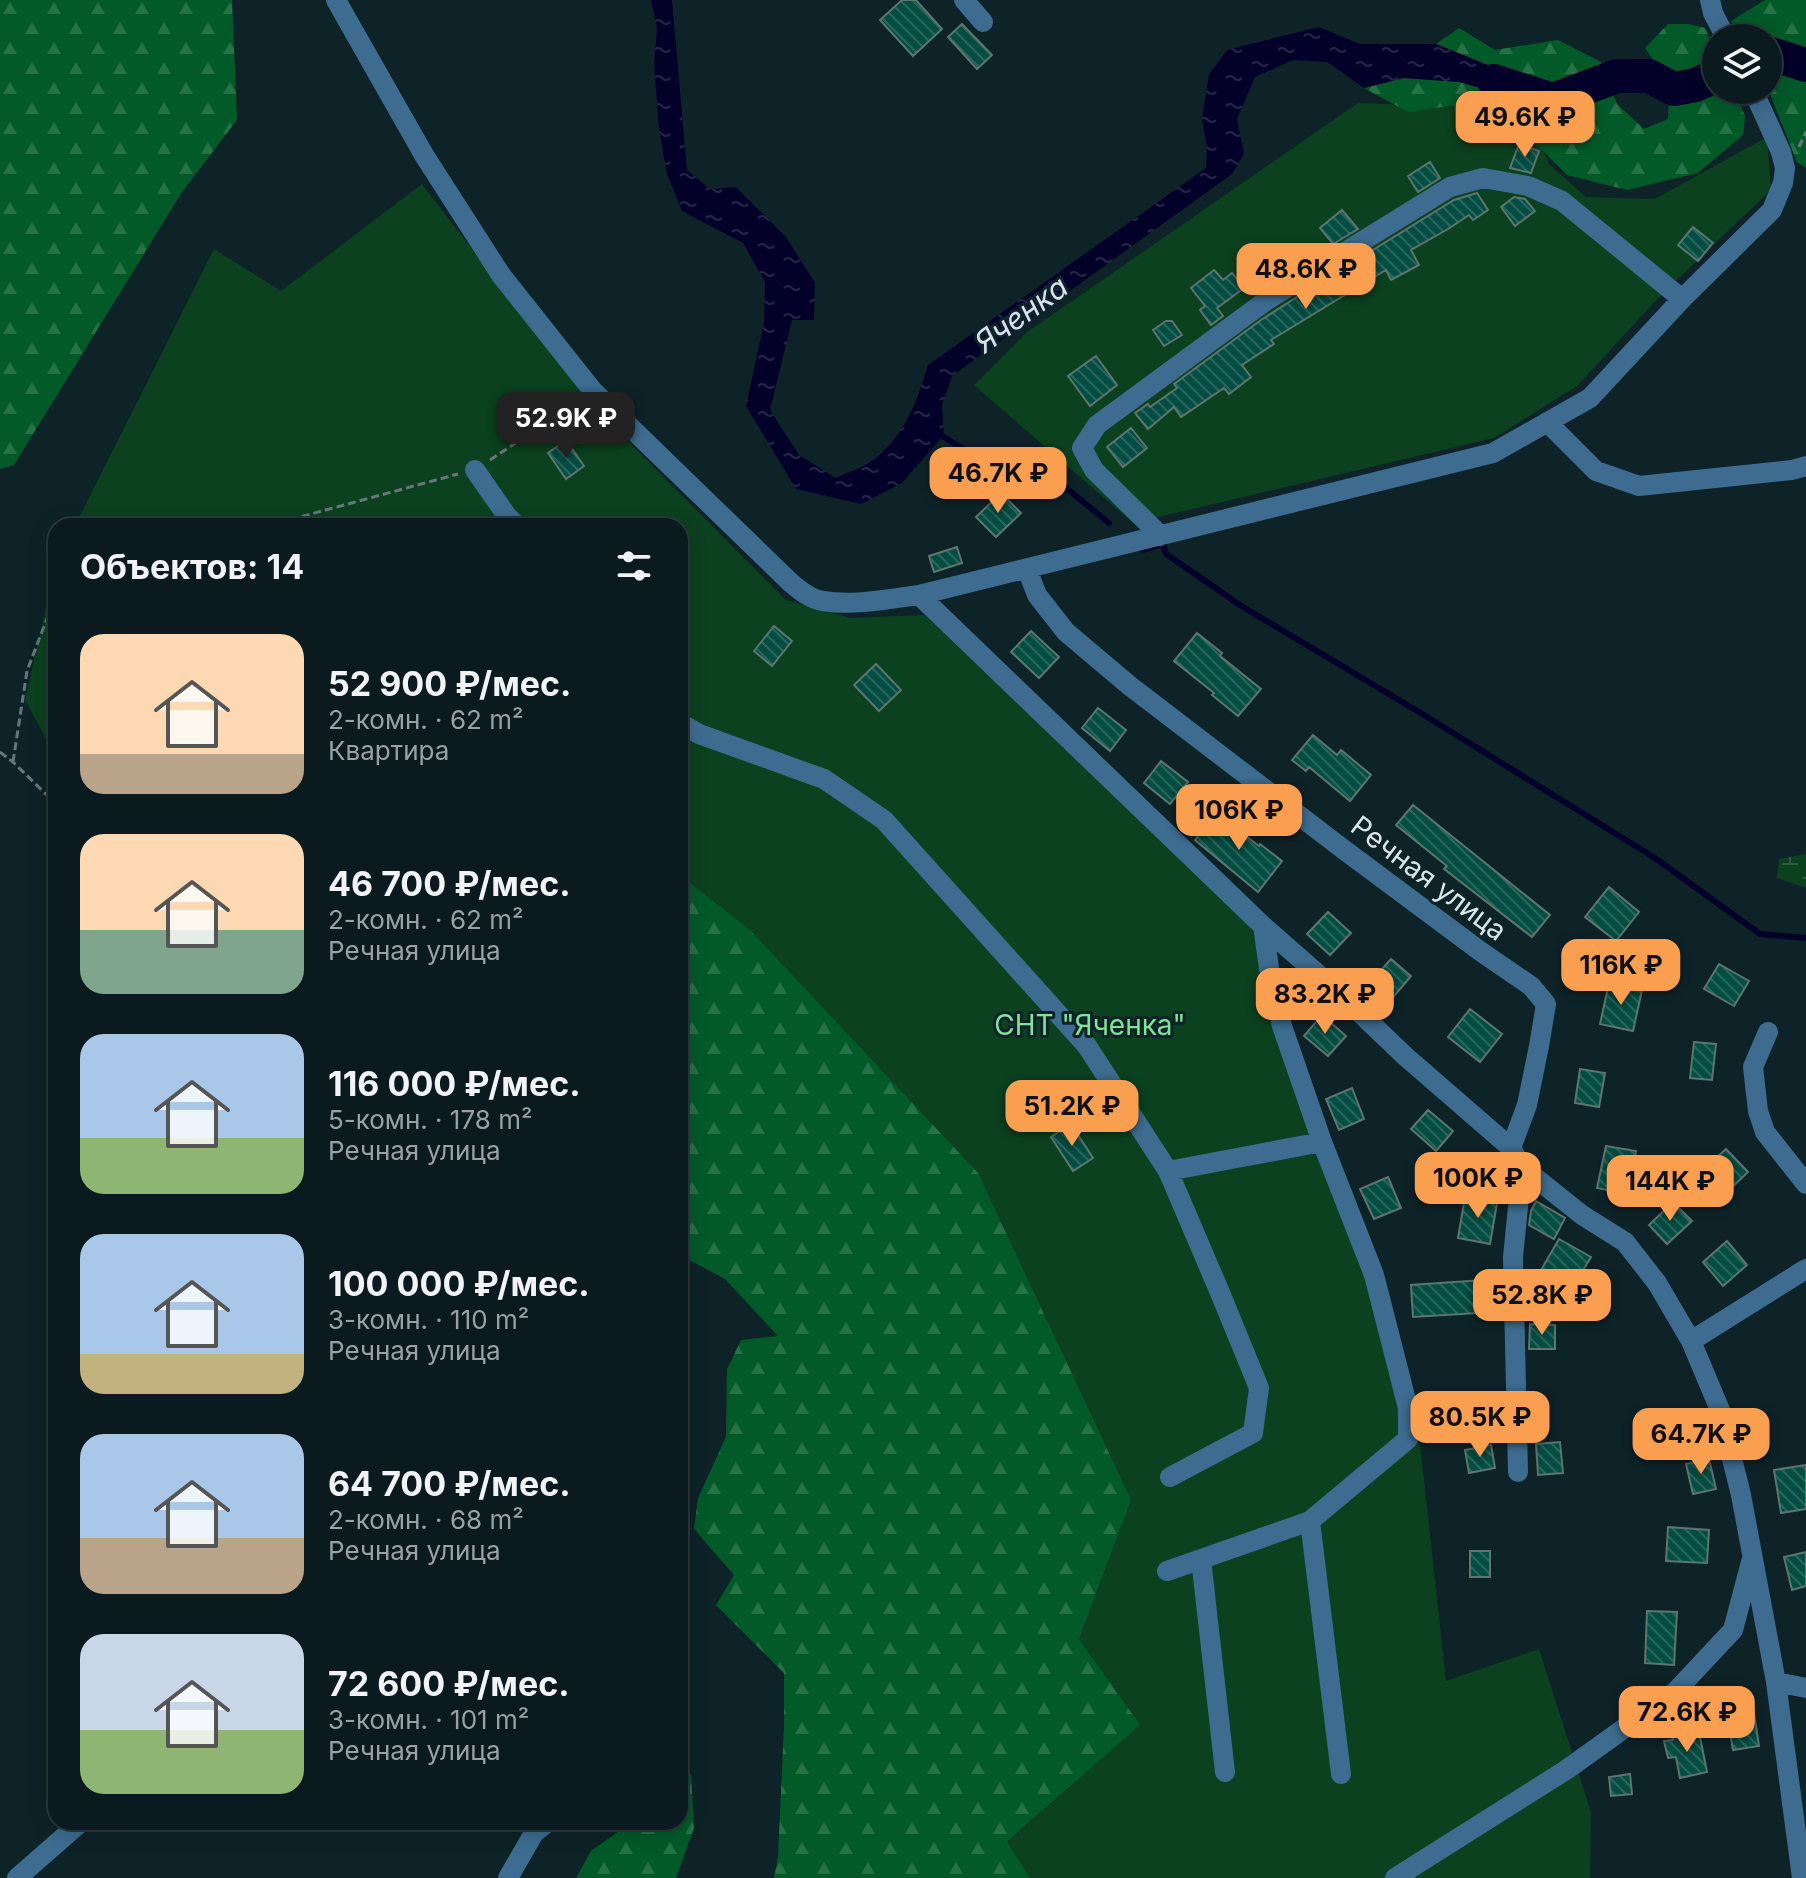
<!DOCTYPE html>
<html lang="ru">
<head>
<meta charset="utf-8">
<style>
  :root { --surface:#0a1a1e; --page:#132327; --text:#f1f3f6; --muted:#99a1a4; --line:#2a383c; --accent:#fa9f4f }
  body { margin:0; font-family:Inter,sans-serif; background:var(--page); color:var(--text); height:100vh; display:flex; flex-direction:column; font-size:30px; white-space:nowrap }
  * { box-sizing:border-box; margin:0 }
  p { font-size:26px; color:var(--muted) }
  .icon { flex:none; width:44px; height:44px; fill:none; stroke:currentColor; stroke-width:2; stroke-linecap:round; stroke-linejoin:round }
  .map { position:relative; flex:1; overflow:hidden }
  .details { position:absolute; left:48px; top:518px; width:640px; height:1312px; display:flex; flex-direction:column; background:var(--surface); border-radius:24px; box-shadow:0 4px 20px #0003,0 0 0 2px var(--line) }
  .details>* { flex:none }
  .fabs { position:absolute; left:1702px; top:24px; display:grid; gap:16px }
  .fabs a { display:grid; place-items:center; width:80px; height:80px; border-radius:50%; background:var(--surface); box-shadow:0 4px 20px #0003,0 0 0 2px var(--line); font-size:40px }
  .price { position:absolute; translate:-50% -68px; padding:0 18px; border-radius:16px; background:var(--accent); color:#111; font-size:26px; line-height:52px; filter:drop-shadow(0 2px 4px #0008) }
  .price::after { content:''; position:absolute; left:50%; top:48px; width:24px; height:18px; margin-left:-12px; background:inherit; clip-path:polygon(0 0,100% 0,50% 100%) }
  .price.on { background:#222; color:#fff }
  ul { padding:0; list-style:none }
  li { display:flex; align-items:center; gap:24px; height:200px; padding:0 32px }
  li span { display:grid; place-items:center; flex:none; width:224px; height:160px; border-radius:24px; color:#555 }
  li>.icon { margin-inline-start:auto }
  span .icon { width:96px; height:96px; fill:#fffc; stroke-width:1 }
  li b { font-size:34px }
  h2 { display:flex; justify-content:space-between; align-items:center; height:96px; padding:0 32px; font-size:34px }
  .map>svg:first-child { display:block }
</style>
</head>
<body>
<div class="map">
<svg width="1806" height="1878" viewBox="0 0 1806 1878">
  <defs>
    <pattern id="forest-firs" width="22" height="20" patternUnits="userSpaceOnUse" patternTransform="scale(2)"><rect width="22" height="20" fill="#025a28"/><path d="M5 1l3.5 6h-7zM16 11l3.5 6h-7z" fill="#267247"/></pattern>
    <pattern id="wetland-marsh" width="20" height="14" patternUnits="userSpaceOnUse" patternTransform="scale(2)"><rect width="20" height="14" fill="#0b411e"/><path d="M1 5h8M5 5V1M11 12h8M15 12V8" fill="none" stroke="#2e5c3f"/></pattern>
    <pattern id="water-ripples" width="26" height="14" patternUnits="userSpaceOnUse" patternTransform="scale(2)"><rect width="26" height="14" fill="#030029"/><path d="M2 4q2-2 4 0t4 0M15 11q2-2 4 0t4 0" fill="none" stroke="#272548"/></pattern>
    <pattern id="building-back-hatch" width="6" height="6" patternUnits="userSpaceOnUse" patternTransform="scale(2)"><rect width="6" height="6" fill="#044d43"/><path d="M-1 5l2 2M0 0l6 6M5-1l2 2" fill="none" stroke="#28675e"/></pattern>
  </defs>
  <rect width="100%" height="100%" fill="#0e2328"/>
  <path fill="#0b411e" d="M1358,103l168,7 23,54 37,33 69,2 112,-62 4,53 -109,104 -85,92 -83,52 -361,85 -159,-138 52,-52z
    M422,184l165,216 199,200 65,18 74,-3 326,311 169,518 26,237 93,-32 52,163 -1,66h-560l-23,-35 132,-118 -60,-86 52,-139 -381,-569 -70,-56v-349h-605l139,-277 67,42z
    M56,564v193l-31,-57z"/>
  <path fill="url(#forest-firs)" d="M0,0h232l5,120 -55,72 -168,273 -14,4z
    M1765,0h41v168l-9,-6 -29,-73v-51h-28l-9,-17z
    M1668,24h21l16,4 11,24v38h18l11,26 -2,19 -45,38 -71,17 -60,-15 -34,-34 -36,-27 -47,-8 -42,6 -44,-24 40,-10 56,4 60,18 29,-10 -113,-46 23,-16 36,22 63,-10 43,22 16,42 27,25 24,-10 2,-35 -25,-36z
    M680,875l70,55 228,243 153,327 -52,139 61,86 -133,117 23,36h-256l4,-21 6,-131v-53l-68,-68 18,-30 -40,-46 4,-31 28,-61 1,-68 14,-29 37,-4 -53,-57 -45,-24z
    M680,1762l11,13 3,53 -18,50h-100l15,-27 41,-29h48z"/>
  <path fill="url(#wetland-marsh)" d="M1806,854v34l-29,-10 2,-19z"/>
  <path fill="url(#water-ripples)" d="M651,0h21l15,170 23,19 26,-2 50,50 29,46 -1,37h-22l-22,90 29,45 37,23c12,-6 29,-11 40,-20 30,-25 41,-57 52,-93l278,-197 1,-20 -5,-29 7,-45 18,-24 92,-23 41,17h76l114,46 -30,10 -60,-18 -56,-4 -40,10 -37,-26 -34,-2 -38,17 -18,42 7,35 -12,20 -280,202 -10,29 2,30 -42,48 -41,21 -65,-15 -50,-83 18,-83 1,-41 -22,-39 -61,-32 -15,-37 -8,-44 -5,-65 3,-36z"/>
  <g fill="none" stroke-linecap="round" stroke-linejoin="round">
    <path stroke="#030029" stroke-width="6" d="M938,433l31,20 27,14 43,-1 70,57
      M1143,550l20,-6 3,10 77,53 181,108 231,143 105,76 46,4"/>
    <path stroke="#030029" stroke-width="34" d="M1768,53l38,12
      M1494,81l59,19 64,-24h32l25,13 21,-4 21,-9"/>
  </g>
  <path fill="url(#building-back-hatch)" stroke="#5d746f" stroke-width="2" d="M902,0h14l26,29 -29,27 -33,-36z
    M962,24l30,31 -15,14 -29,-32z
    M1519,144l20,7 -8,22 -21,-5z
    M1430,162l10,16 -22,14 -10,-16z
    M1477,193l11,17 -15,10 -4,-5 -21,14 -37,21 8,15 -28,15 -5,-10 -115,70 3,4 -32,21 9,12 -22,17 -5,-6 -43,29 -7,-10 -26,22 -13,-16 13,-9 2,3 27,-19 -3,-4 87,-64 50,-32 143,-88z
    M1514,197l11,2 10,12 -20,15 -14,-19z
    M1342,210l16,19 -25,15 -13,-16z
    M1693,227l20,16 -15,18 -20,-16z
    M1214,270l9,10 9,-7 12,15 -27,20 6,8 -12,9 -11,-15 5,-4 -14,-18z
    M1166,321h6l10,14 -18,11 -11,-16z
    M1096,356l21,29 -27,21 -22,-30z
    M1131,428l16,20 -24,19 -16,-20z
    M566,440l18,26 -18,13 -18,-26z
    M1001,493l20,20 -25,24 -20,-20z
    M957,547l5,16 -28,9 -5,-16z
    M774,626l18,15 -20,25 -18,-15z
    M1031,631l28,26 -20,21 -28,-26z
    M1197,633l25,20 -2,3 41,33 -23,27 -26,-21 2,-2 -40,-32z
    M876,664l25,26 -22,21 -25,-26z
    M1098,708l28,22 -16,21 -28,-23z
    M1313,735l24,20 4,-5 30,25 -21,26 -41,-34 -3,4 -14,-11z
    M1161,761l27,21 -18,22 -26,-21z
    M1413,805l137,110 -18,22 -88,-68 3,-3 -51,-41z
    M1216,813l43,33 1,-2 22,17 -24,31 -63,-52z
    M1609,887l30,25 -23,29 -31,-24z
    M1328,912l23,21 -21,22 -23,-21z
    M1391,959l20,17 -22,26 -20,-18z
    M1719,964l30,17 -15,25 -30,-17z
    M1609,983l33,7 -9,41 -33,-7z
    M1470,1009l32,25 -22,28 -32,-25z
    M1322,1015l24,21 -18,20 -24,-20z
    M1694,1042l22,2 -4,36 -22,-2z
    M1580,1069l25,4 -6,34 -24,-4z
    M1352,1088l12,31 -25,11 -13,-31z
    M1428,1110l25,21 -17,20 -25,-22z
    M1071,1124l22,34 -20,13 -22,-34z
    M1606,1146l30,5 -8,43 -31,-6z
    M1726,1149l22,23 -23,22 -22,-24z
    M1388,1177l13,31 -27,11 -14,-30z
    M1465,1197l32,6 -7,41 -32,-6z
    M1536,1201l29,17 -11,21 -25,-14 2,-14z
    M1673,1202l19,19 -25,23 -18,-19z
    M1559,1239l32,18 -23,38 -31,-18z
    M1727,1241l20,24 -24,21 -20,-24z
    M1483,1280l-6,33 -64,4 -2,-32z
    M1530,1324l25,1v24h-26z
    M1673,1411l12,15 4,-4 12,15 -27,21 -23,-29z
    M1560,1442l3,31 -25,2 -2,-31z
    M1491,1445l4,23 -26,5 -4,-23z
    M1709,1459l7,30 -23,5 -7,-30z
    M1806,1465v44l-25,4 -7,-43z
    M1668,1527l41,3 -2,33 -41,-2z
    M1470,1551h20v26h-20z
    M1806,1552v34l-14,4 -8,-33z
    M1647,1611l30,1 -3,53 -29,-2z
    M1753,1706l6,40 -26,4 -3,-17 -8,1 -3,-20 8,-2v-2z
    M1699,1732l8,40 -27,6 -4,-21 -8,1 -4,-17 9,-1 -1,-3z
    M1630,1774l2,20 -21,2 -2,-19z"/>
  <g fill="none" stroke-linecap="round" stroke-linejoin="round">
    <path stroke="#65777b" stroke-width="3" stroke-dasharray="8 4" stroke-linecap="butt" d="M1799,147l7,-15
      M490,460l87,-58
      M267,526l191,-52
      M0,752l13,10 43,42
      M13,762l14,-91 29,-76"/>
    <path stroke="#3d6c90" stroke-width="20" d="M336,0l88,155 77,120 92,116 197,191c9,8 20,17 33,19 31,5 65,-2 96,-6l574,-142 97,-55 92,-99 90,-89 11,-27 2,-15 -4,-16 -28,-62
      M964,0l19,22
      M1710,0l3,13 13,25
      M1547,422l49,49 43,15 153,-16 14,-4
      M475,470l32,46 10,10
      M1161,536l-67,-66 -12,-22 15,-23 170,-125 183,-113 33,-9 45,8 34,15 120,98
      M1027,569l10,26 29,37 64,54 213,163 137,102 51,35 15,18 -7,42 -12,59 -16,43
      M919,595l344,331 73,64 69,66 106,92 11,19 60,48 43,27 32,41 34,58 29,69 21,85 35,187 26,196
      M680,723l19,11 125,45 60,41 203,226 81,125 53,124 38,93 -6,45 -83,44
      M1768,1032l-15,35 5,44 7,21 41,52
      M1168,1171l154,-29
      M1691,1341l115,-72
      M1518,1472l-5,-215 9,-90
      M1310,1521l31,253
      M1201,1559l24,213
      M1167,1571l143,-50 98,-82v-31l-34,-133 -52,-133 -40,-116 -12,-51 -7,-49
      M1776,1682l30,6
      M17,1878l64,-56
      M508,1878l26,-45 14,-11
      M1395,1878l171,-108 109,-78 58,-62 18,-68"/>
  </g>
  <g text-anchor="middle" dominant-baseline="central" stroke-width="6" stroke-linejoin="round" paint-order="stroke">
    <g font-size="28" fill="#d9e6e9" stroke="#0e2328">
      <text transform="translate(1429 878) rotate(37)">Речная улица</text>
    </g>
    <g font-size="28" fill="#80e399" stroke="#0e2328">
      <text x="1090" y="1025">СНТ "Яченка"</text>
    </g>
    <g font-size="30" font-style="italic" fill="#dbe1f5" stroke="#0e2328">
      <text transform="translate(1021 314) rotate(-36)">Яченка</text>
    </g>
  </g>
</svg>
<div class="fabs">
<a><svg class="icon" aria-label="layers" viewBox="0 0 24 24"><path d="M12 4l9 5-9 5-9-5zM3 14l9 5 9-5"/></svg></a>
</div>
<b class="price" style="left:1525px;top:159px">49.6K ₽</b>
<b class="price" style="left:1306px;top:311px">48.6K ₽</b>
<b class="price on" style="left:566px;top:460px">52.9K ₽</b>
<b class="price" style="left:998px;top:515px">46.7K ₽</b>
<b class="price" style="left:1239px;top:852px">106K ₽</b>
<b class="price" style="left:1621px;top:1007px">116K ₽</b>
<b class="price" style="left:1325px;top:1036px">83.2K ₽</b>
<b class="price" style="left:1072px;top:1148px">51.2K ₽</b>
<b class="price" style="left:1478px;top:1220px">100K ₽</b>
<b class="price" style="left:1670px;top:1223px">144K ₽</b>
<b class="price" style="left:1542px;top:1337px">52.8K ₽</b>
<b class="price" style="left:1480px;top:1459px">80.5K ₽</b>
<b class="price" style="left:1701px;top:1476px">64.7K ₽</b>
<b class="price" style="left:1687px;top:1754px">72.6K ₽</b>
<section class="details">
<h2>Объектов: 14<svg class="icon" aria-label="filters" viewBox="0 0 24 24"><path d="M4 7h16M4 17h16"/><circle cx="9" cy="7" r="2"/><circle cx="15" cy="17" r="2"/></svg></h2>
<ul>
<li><span style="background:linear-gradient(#ffd9b3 75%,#b9a48a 0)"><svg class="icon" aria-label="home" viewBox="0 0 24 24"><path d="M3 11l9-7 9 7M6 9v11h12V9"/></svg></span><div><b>52 900 ₽/мес.</b><p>2-комн. · 62 m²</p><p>Квартира</p></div></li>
<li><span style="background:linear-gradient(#ffd9b3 60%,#7fa58c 0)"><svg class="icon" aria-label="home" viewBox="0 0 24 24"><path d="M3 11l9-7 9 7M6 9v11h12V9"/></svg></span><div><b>46 700 ₽/мес.</b><p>2-комн. · 62 m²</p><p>Речная улица</p></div></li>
<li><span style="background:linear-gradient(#a9c7e8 65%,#8fb573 0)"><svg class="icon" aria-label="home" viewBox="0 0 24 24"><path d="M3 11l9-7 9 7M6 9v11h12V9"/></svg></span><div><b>116 000 ₽/мес.</b><p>5-комн. · 178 m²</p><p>Речная улица</p></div></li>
<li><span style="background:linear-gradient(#a9c7e8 75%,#c2b280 0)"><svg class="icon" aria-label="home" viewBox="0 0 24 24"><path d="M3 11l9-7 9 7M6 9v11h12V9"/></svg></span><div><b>100 000 ₽/мес.</b><p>3-комн. · 110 m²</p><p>Речная улица</p></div></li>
<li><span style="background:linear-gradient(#a9c7e8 65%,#b9a48a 0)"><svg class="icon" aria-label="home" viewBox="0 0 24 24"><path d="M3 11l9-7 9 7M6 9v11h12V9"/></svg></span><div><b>64 700 ₽/мес.</b><p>2-комн. · 68 m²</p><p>Речная улица</p></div></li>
<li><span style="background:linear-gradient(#c9d6e8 60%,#8fb573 0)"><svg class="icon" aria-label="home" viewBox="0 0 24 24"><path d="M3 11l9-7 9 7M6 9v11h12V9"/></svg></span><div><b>72 600 ₽/мес.</b><p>3-комн. · 101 m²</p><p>Речная улица</p></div></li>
</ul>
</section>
</div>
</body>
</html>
